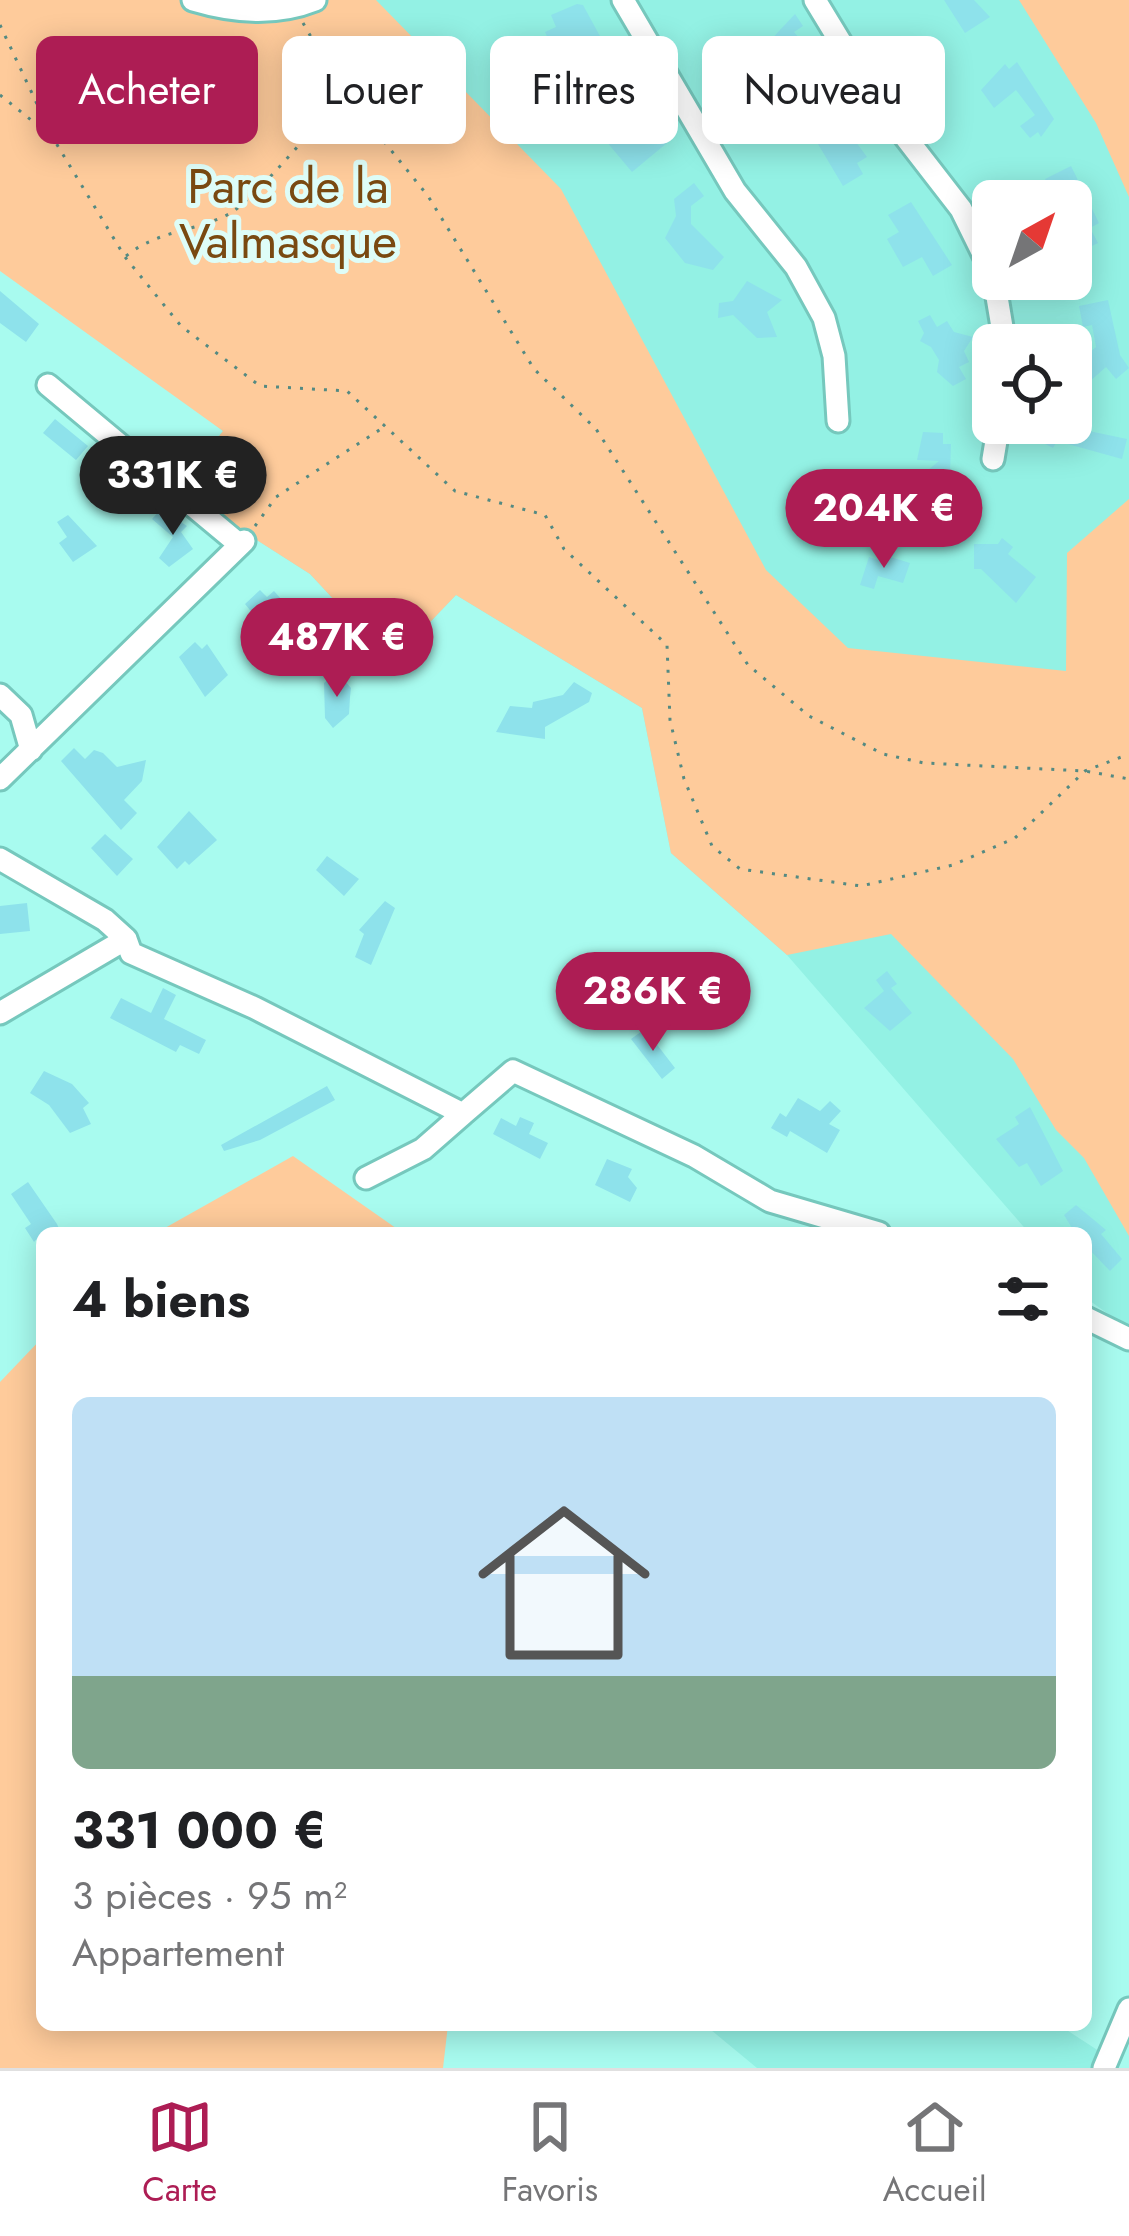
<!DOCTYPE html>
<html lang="fr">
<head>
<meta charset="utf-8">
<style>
  :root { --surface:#fff; --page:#f2f2f2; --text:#202124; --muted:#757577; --line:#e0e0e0; --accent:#ad1d54 }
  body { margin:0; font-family:Jost,sans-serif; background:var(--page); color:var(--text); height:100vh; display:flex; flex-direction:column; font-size:45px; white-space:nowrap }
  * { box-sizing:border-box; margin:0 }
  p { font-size:39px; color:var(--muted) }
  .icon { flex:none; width:66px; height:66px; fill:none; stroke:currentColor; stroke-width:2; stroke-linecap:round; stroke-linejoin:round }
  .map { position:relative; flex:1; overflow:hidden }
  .panel { position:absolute; left:36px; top:1227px; width:1056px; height:804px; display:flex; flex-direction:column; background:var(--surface); border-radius:18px; box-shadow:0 6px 30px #0003 }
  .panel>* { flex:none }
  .top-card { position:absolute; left:36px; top:36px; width:1059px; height:108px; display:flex; gap:24px }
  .needle { width:78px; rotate:40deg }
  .fabs { position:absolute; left:972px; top:180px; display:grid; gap:24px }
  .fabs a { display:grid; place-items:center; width:120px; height:120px; border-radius:18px; background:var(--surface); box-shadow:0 6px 30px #0003; font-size:60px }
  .price { position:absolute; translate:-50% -102px; padding:0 27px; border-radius:42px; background:var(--accent); color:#fff; font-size:39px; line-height:78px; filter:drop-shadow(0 3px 6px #0008) }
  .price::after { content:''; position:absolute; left:50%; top:72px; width:36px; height:27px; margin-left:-18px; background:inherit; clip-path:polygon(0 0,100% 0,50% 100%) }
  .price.active { background:#222; color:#fff }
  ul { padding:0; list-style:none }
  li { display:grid; align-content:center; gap:24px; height:636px; padding:0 36px }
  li+li { border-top:3px solid var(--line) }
  li span { display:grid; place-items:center; height:372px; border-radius:18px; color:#555 }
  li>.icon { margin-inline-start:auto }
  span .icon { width:216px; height:216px; fill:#fffc; stroke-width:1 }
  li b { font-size:51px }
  h2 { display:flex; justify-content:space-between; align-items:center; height:144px; padding:0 36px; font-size:51px }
  .tag { padding:0 42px; border-radius:18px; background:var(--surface); box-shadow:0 6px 30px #0003; font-size:42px; line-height:108px }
  .tag.active { background:var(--accent); color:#fff }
  .menu { display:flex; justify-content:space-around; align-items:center; height:168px; border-top:3px solid var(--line); background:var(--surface); font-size:33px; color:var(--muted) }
  .menu a { display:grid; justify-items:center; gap:6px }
  .menu .active { color:var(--accent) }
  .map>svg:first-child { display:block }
</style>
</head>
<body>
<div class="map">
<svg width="1129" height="2068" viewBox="0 0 1129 2068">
  <rect width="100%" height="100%" fill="#a8fbef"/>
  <path fill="#93f1e4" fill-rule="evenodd" d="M0,0h1129v1329l-43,-31v-65h-57l-242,-278 -116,-102 -29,-145 -186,-113 -64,67 -82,-88 -133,-85 46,-58 -223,-172zM993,201h78v78h-78zM993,345h78v78h-78z
    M705,2025h354l46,30 -5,13h-343z"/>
  <path fill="#fecb9b" d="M0,0h376l185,189 205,381 82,78 218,23 1,-118 62,-54v737l-45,-78 -28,-28 -43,-71 -122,-125 -104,21 -116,-102 -29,-145 -186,-113 -64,67 -82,-88 -133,-85 46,-58 -223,-160z
    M1019,0h110v197l-33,-74z
    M293,1156l110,77h-247z
    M42,1338v687h406l-5,43h-443v-686z"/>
  <path fill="#8ee2eb" d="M944,0h30l16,17 -25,16z
    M577,4l6,1 24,44 -27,11 7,16 -13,5 -3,-8 -19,7 -13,-30 12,-5 -6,-13 11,-5 -5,-12z
    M795,14l8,12 -9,6 20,23 -7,7 12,18 -14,12 -32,-27 5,-4 -13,-15z
    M1017,62l37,57 -13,18 -3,-5 -8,6 -10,-12 15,-11 -19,-25 -22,18 -13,-18 24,-26 4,5z
    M606,108l15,17 7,-6 19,22 17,-14 9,11 -41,34 -42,-50z
    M842,123l25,34 -10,6 6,11 -20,12 -28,-47z
    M1071,166l28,57 -9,5 8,15 -27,13v-55h-15l-11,-22z
    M694,183l10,13 -13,10v18l33,33 -11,13 -28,-7 -20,-25 11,-22 -2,-17z
    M911,202l41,63 -19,11 -11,-19 -19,10 -16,-28 12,-7 -11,-17z
    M747,281l35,19 -15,12 10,25 -20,1 -24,-23 -15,3 1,-15 14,-2z
    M0,291l39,33 -13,18 -26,-19z
    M1108,300l12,55 9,13 -13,11 -10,-12 -17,15 -14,-17 21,-18 -4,-22 -9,2 -4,-21z
    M930,315l7,12 10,-6 7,11 19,5 -9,14 5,11 -10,5 7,12 -13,7 -16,-14 2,-12 -8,-13 -11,-6 4,-8 -6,-12z
    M55,419l33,27 -12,14 -33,-27z
    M1051,423l76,16 -5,20 -65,-18 -4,7 -12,-6z
    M923,432l20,1v11h8l-1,29 18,22 -21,17 -31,-32 23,-19 -22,-1z
    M161,509l26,17 -6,6 12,17 -24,18 -10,-9 14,-21 -21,-18z
    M68,515l29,31 -24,16 -14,-19 8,-6 -10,-15z
    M1002,538l11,9 -5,7 28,23 -20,26 -35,-34h-7v-25h24z
    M887,556l23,7 -7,20 -25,-7 -4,13 -14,-4 9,-28 16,5z
    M260,590l7,7 7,-6 16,18 -24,21 -21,-26z
    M195,642l7,7 5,-5 21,31 -23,22 -26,-40z
    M337,672l14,16 -1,9 -1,17 -16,14 -8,-10 -1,-35z
    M574,682l18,11 -3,9 -44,25v12l-49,-7 14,-26 22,2 1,-6 30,-7z
    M74,748l11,11 9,-9 9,3 14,14 29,-7 -4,21 -18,19 13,13 -16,17 -60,-69z
    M189,811l28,29 -28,25 -4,-4 -8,8 -20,-22z
    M105,834l28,25 -16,17 -26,-28z
    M327,856l32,23 -15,17 -28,-26z
    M385,901l10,7 -24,57 -16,-8 9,-23 -5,-4z
    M27,903l3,28 -30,3v-28z
    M887,971l10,13 -6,4 21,25 -22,18 -26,-23 20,-17 -8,-11z
    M163,988l13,7 -12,24 42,21 -7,14 -19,-9 -4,7 -66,-34 11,-20 30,15z
    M645,1029l30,39 -13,11 -31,-40z
    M44,1071l28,13 17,19 -6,5 8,16 -21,9 -21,-28 -19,-12z
    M327,1086l8,14 -75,40 -36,11 -3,-6z
    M798,1098l22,13 10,-10 11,10 -12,13 11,6 -13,23 -37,-22 -3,6 -16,-9 9,-15 6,4z
    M1030,1107l33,64 -22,15 -14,-23 -8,4 -23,-28 23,-15 -4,-7z
    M520,1117l14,6 -5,11 19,9 -8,16 -47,-25 8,-16 15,8z
    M607,1159l25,10 -4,8 9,11 -7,14 -35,-17z
    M28,1182l29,42 4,9h-19l-8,9 -9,-14 6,-4 -20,-30z
    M1076,1205l30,25 -5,4 21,25 -12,12 -24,-25v-13h-11l-11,-18z"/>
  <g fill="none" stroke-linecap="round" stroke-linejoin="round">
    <defs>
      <path id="street" d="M193,0c40,12 82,16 122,0
        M623,0l112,191 61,76 28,51 10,38 4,65
        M815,0l57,94 89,115 32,65
        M994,279l11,66
        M48,385l192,160
        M993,459l6,-36
        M0,695l21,20 10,35
        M0,779l244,-238
        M0,859l105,61 21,19
        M0,1013l126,-74 5,14 124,55 208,106 50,-43 181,85 76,45 109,32
        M366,1178l57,-29 40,-35
        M1086,1318l43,21
        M1104,2068l25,-59"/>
    </defs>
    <use href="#street" stroke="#76c8bd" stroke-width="27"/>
    <path stroke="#548a82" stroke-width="3" stroke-dasharray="3 9" stroke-linecap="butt" d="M303,23l37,64 88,109 106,173 62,60 152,236 61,51 74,38 41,9 161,8 44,8
      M0,25l53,113 72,119 56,69 79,60 87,5 108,100 90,24 19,34 103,96 3,75 14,59 28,67 28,23 121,17 92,-21 62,-27 70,-67 44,-17
      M0,95l51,41
      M126,256c32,-26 68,-24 103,-42 20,-10 108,-107 110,-126
      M255,526l21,-29 108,-70"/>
    <use href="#street" stroke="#fff" stroke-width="21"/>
  </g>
  <g text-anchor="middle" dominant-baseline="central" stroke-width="10" stroke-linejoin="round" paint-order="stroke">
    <g font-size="48" fill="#794911" stroke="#defdf8">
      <text x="288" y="186">Parc de la<tspan x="288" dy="55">Valmasque</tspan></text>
    </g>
  </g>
</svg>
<div class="fabs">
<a><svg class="needle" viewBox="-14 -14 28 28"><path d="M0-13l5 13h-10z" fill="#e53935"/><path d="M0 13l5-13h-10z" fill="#757577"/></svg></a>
<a><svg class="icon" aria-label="locate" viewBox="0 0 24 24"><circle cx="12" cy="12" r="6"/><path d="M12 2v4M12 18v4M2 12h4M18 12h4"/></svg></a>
</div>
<b class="price active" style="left:173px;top:538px">331K €</b>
<b class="price" style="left:884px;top:571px">204K €</b>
<b class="price" style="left:337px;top:700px">487K €</b>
<b class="price" style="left:653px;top:1054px">286K €</b>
<div class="top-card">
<a class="tag active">Acheter</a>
<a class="tag">Louer</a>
<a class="tag">Filtres</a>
<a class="tag">Nouveau</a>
</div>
<section class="panel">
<h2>4 biens<svg class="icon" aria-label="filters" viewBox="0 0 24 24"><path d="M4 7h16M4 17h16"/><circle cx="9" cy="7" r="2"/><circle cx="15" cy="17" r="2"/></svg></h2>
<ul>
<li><span style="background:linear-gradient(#bfe0f5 75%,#7fa58c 0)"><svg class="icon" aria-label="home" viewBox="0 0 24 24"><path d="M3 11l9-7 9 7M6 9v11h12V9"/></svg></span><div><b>331 000 €</b><p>3 pièces · 95 m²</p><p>Appartement</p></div></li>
</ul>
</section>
</div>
<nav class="menu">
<a class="active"><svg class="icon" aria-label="map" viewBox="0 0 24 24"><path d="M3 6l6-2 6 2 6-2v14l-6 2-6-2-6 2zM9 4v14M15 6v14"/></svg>Carte</a>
<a><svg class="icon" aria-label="saved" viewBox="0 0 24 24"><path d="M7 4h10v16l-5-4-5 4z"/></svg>Favoris</a>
<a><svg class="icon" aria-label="home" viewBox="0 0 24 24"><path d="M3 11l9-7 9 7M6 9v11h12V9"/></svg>Accueil</a>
</nav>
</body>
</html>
